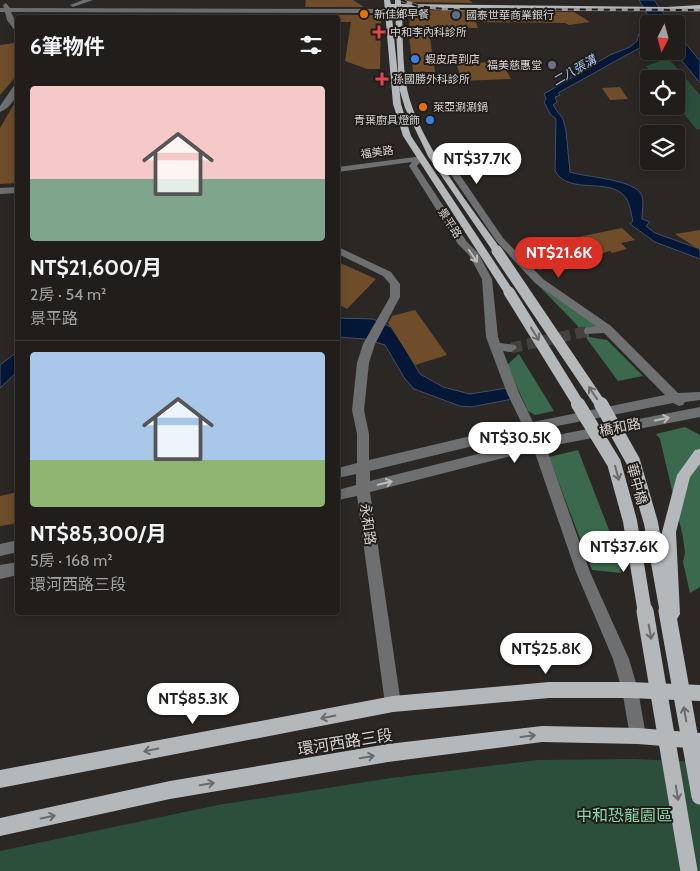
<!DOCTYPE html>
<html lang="zh-TW">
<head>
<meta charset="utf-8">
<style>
  :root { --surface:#201d1b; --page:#2d2a28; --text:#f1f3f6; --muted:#a2a2a3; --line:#3d3b3a; --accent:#d93025 }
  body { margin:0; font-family:Cabin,"Noto Sans TC",sans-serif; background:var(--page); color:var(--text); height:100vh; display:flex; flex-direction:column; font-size:19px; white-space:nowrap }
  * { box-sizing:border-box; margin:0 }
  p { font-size:16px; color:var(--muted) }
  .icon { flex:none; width:28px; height:28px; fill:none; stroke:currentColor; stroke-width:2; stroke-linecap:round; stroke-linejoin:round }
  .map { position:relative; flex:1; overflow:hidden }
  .details { position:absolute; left:15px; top:15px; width:325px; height:600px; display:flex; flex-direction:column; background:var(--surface); border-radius:5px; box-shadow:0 2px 12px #0003,0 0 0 1px var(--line) }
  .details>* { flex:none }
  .needle { width:32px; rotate:186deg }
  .buttons { position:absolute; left:640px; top:15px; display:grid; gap:10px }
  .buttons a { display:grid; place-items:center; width:45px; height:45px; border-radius:5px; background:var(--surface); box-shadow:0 2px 12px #0003,0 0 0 1px var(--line); font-size:25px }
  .price { position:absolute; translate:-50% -42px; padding:0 11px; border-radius:18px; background:#fff; color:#222; font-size:16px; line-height:32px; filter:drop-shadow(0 1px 2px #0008) }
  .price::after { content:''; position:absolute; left:50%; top:30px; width:15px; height:11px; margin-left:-8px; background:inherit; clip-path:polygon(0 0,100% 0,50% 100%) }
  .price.on { background:var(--accent); color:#fff }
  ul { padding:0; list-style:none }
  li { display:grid; align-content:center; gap:10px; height:265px; padding:0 15px }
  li+li { border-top:1px solid var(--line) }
  li span { display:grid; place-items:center; height:155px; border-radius:5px; color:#555 }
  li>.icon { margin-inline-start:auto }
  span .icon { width:90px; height:90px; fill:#fffc; stroke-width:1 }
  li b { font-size:21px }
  h2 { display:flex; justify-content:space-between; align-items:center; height:60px; padding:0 15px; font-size:21px }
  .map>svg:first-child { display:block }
</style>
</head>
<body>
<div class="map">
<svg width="700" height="871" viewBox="0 0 700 871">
  <rect width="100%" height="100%" fill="#2a2724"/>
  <path fill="#2c4f3b" d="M668,58l32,37v34l-3,1 -21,-26v-25h-20l-10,-13z
    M634,759l66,3v109h-700v-20l218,-46 173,-27 147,-18z"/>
  <path fill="#3a694e" d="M533,280l62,43 1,6 -9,-1 2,9 18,3 36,36 -25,5 -42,-57z
    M519,354l35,57 -19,4 -7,-4 -21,-46z
    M685,427l15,8v152l-10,6 -7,-31 2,-9 -2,-16 -23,-98 -4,-5z
    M578,450l40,103 3,20 -29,-3 -43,-113z"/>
  <path fill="#041737" stroke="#435066" d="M639,0h15l17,24h-18z
    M676,32l24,29v22l-26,-32h2z
    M639,33l10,3 -2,6 -6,5 -83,46 2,2 -5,2 2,5 -4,3 10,14 3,12 4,41c13,5 67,7 72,24 2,5 0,16 0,23l8,3 -4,4 9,7 45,16v10l-45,-17 -25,-18 3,-3c-2,-7 -3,-17 -7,-23 -15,-22 -57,-2 -71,-27l1,-52 -6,-5 -6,-12 2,-3 -2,-5 66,-39 20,-8 7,-6z
    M338,318l35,1 20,9 27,46 23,13 27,7 37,-6 6,11 -42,8 -11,-1 -46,-17 -9,-10 -20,-34 -20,-6 -27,-2z
    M17,352v20l-17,16v-23z"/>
  <path fill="#6f4d2b" d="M306,0h47l11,7h-59z
    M408,0h61l4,3 -65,-1z
    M410,10l164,2 16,10 -21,3 -4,-2 -89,-1 2,6h-36v3h-13l6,41h-22l-4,-38z
    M303,15h73l5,3 -1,51h-13l-22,-8 6,-39h-13v-4h-35z
    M14,43l4,10v21l-18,21v-50z
    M502,62l9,17 -49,2 -6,-18z
    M620,87l8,12 -18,1 -8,-12z
    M18,97v86l-18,1v-56z
    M622,228l13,12 -14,3 6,6 -15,4 -2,-2 -36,10 -2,-1 -33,10 -18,-18 28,-9z
    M700,230v20l-25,-16z
    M338,262l38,17 -29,30 -9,-5z
    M415,310l32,45 -32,10 -27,-42 4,-7z
    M18,492v31l-18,3v-30z"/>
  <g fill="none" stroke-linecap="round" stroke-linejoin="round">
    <path stroke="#44413e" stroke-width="11" stroke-dasharray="11 5.5" stroke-linecap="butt" d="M511,348l78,-17"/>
    <path fill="#6e6f71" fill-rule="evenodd" d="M83,0h10l-20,7 -3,-2z
      M6,3l4,5 378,1 3,2 -3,2 -377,-1 7,15v8l-11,-15 -2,-8h-5v-4h4l-1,-3z
      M15,84h3c0,12 -6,23 -18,28v-6z
      M432,153l19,9 52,76 40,41 68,47 67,67 22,-1v8l-15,2 -2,3 -4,1 -6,-3 -136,27 5,8 158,-31v10l-154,30 44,125 39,87 9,31 8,46 -2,6 -6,2 -6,-2 -2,-6 -8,-46 -9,-31 -37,-87 -42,-122 -164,42 31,212 -2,6 -6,2 -6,-2 -2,-6 -28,-208 -19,4v-10l18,-5v-11l-18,4v-10l19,-5v-29l-5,-24 5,-47 6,-19 27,-47v-13l-7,-8 -45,-22v-7l53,25 9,12v13l-25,47 -6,19 -5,47 5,24v26l153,-36 -15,-31 -21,-56 -4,-58 -13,-24 -11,-11 -49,-78 3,-4 -74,10v-5l85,-11 1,2 -7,8 50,76 11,11 14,26 6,58 2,6 15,2 2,3 -6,4 -8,-1 16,42 14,29 132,-27 -61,-62 -19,1 -1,-3 1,-3 11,-2 -61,-43 -38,-41 -52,-76 -16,-8v-4zM526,433l4,8 -160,40v-10z
      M18,187v6l-18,1v-6z
      M18,540v12l-18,4v-12z
      M18,562v13l-18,4v-14z"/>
    <path fill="#b5b8bb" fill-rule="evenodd" d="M384,0h6l1,4h4v-4h6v4l265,3 34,-2v4l-34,2 -264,-3c1,26 0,55 5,81 11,53 64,117 95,162l-5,3 -3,-1 -66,-97 -23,-48 -6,-20 -4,-80h-4l10,96 10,32 102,154v4h-8l-102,-158 -10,-32z
      M700,449v15l-10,13 -14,55 4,82 -3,5 -5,2 -5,-2 -3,-5 -2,-82 15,-57 18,-25z
      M549,682h81l70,3v16l-70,-3h-81l-156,14 -393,76v-18l393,-74z
      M542,726l96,2 62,5v16l-62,-5 -96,-2 -154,20 -218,37 -170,37v-18l170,-37 218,-37z"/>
    <defs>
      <path id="rail" d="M401,0l17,6 25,3 257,1"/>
    </defs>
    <use href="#rail" stroke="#9d9b99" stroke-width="3"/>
    <use href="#rail" stroke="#201d1b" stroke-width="2" stroke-dasharray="6" stroke-linecap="butt"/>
    <path stroke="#b5b8bb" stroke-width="11" d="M497,251l104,154
      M509,292l70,113"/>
    <path stroke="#b5b8bb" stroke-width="14" d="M578,404l36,59 16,58 15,92
      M601,404l32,57 18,62 16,90"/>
    <path stroke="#b5b8bb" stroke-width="17" d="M645,611l44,260
      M667,611l33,185"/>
  </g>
  <defs><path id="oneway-shaft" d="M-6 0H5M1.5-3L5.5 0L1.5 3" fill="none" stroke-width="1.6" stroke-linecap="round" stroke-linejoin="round" transform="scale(1.25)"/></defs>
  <g stroke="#bcbbba">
    <use href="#oneway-shaft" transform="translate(473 256) rotate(56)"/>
    <use href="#oneway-shaft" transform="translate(662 419) rotate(-11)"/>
    <use href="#oneway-shaft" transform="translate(385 483) rotate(-14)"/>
  </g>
  <g stroke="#6a6a6b">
    <use href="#oneway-shaft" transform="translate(535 334) rotate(58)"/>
    <use href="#oneway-shaft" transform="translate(593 393) rotate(-124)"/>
    <use href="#oneway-shaft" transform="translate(617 473) rotate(75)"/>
    <use href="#oneway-shaft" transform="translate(650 632) rotate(80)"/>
    <use href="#oneway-shaft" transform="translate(685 714) rotate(-100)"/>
    <use href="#oneway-shaft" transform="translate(328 717) rotate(169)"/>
    <use href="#oneway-shaft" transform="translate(528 736) rotate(-7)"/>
    <use href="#oneway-shaft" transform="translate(151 750) rotate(169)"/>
    <use href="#oneway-shaft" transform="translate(367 757) rotate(-10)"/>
    <use href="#oneway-shaft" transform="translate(207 784) rotate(-10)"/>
    <use href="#oneway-shaft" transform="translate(677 793) rotate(81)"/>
    <use href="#oneway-shaft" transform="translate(48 817) rotate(-12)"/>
  </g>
  <g fill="#e8710a" stroke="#201d1b" stroke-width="2">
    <circle cx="364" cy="14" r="5"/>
    <circle cx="423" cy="107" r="5"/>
  </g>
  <circle fill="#5c6f8a" stroke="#201d1b" stroke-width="2" cx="456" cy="15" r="5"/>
  <g fill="#e0444e" stroke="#201d1b" stroke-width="2">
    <path d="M376.5 24.5h5v5h5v5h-5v5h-5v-5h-5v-5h5z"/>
    <path d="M379.5 71.5h5v5h5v5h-5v5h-5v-5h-5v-5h5z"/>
  </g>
  <g fill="#3f7fe0" stroke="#201d1b" stroke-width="2">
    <circle cx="415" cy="59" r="5"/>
    <circle cx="430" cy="120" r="5"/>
  </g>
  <circle fill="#6b7280" stroke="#201d1b" stroke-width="2" cx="552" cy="65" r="5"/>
  <g text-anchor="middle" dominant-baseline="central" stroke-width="4" stroke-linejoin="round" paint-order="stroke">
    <g font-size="11" fill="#d6d4d2" stroke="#201d1b" text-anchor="start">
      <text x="374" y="14">新佳鄉早餐</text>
      <text x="466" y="15">國泰世華商業銀行</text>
      <text x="390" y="32">中和李內科診所</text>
      <text x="425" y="59">蝦皮店到店</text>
      <text x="542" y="65" text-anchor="end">福美慈惠堂</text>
      <text x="393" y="79">孫國勝外科診所</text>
      <text x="433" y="107">萊亞涮涮鍋</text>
      <text x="420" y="120" text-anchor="end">青葉廚具燈飾</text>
    </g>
    <g font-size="11" fill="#d6d4d2" stroke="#201d1b">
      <text transform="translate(377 152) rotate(-8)">福美路</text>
      <text transform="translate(450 223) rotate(57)">景平路</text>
    </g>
    <g font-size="12" font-style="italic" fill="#a7c6f7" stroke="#201d1b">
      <text transform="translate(574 70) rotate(-30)">二八張溝</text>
    </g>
    <g font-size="14" fill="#d6d4d2" stroke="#201d1b">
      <text transform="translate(620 427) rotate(-11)">橋和路</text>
      <text transform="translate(637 484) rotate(74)">華中橋</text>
      <text transform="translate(368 524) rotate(82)">永和路</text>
    </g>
    <g font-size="16" fill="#d6d4d2" stroke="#201d1b">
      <text transform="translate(345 742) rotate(-9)">環河西路三段</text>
    </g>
    <g font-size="16" fill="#8cd7aa" stroke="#201d1b">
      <text x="624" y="815">中和恐龍園區</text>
    </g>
  </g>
</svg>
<div class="buttons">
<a><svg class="needle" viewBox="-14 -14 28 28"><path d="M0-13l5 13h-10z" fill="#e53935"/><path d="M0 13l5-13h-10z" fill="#a2a2a3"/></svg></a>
<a><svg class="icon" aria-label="locate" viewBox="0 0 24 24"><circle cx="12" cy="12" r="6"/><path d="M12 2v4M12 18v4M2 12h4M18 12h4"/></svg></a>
<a><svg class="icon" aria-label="layers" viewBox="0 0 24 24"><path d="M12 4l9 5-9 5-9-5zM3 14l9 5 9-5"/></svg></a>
</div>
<b class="price" style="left:477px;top:185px">NT$37.7K</b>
<b class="price on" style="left:559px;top:279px">NT$21.6K</b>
<b class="price" style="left:515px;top:464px">NT$30.5K</b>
<b class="price" style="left:624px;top:573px">NT$37.6K</b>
<b class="price" style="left:546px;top:675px">NT$25.8K</b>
<b class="price" style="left:193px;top:725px">NT$85.3K</b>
<section class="details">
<h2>6筆物件<svg class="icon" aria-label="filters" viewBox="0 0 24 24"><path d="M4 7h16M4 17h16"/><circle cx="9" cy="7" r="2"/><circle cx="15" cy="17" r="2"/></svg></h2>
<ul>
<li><span style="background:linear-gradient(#f6c9c9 60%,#7fa58c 0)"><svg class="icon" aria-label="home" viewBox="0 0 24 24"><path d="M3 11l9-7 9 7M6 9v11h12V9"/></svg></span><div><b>NT$21,600/月</b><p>2房 · 54 m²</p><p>景平路</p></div></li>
<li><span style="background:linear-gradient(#a9c7e8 70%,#8fb573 0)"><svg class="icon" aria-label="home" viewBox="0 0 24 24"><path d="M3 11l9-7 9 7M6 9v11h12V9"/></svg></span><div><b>NT$85,300/月</b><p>5房 · 168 m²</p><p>環河西路三段</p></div></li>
</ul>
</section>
</div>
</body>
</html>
